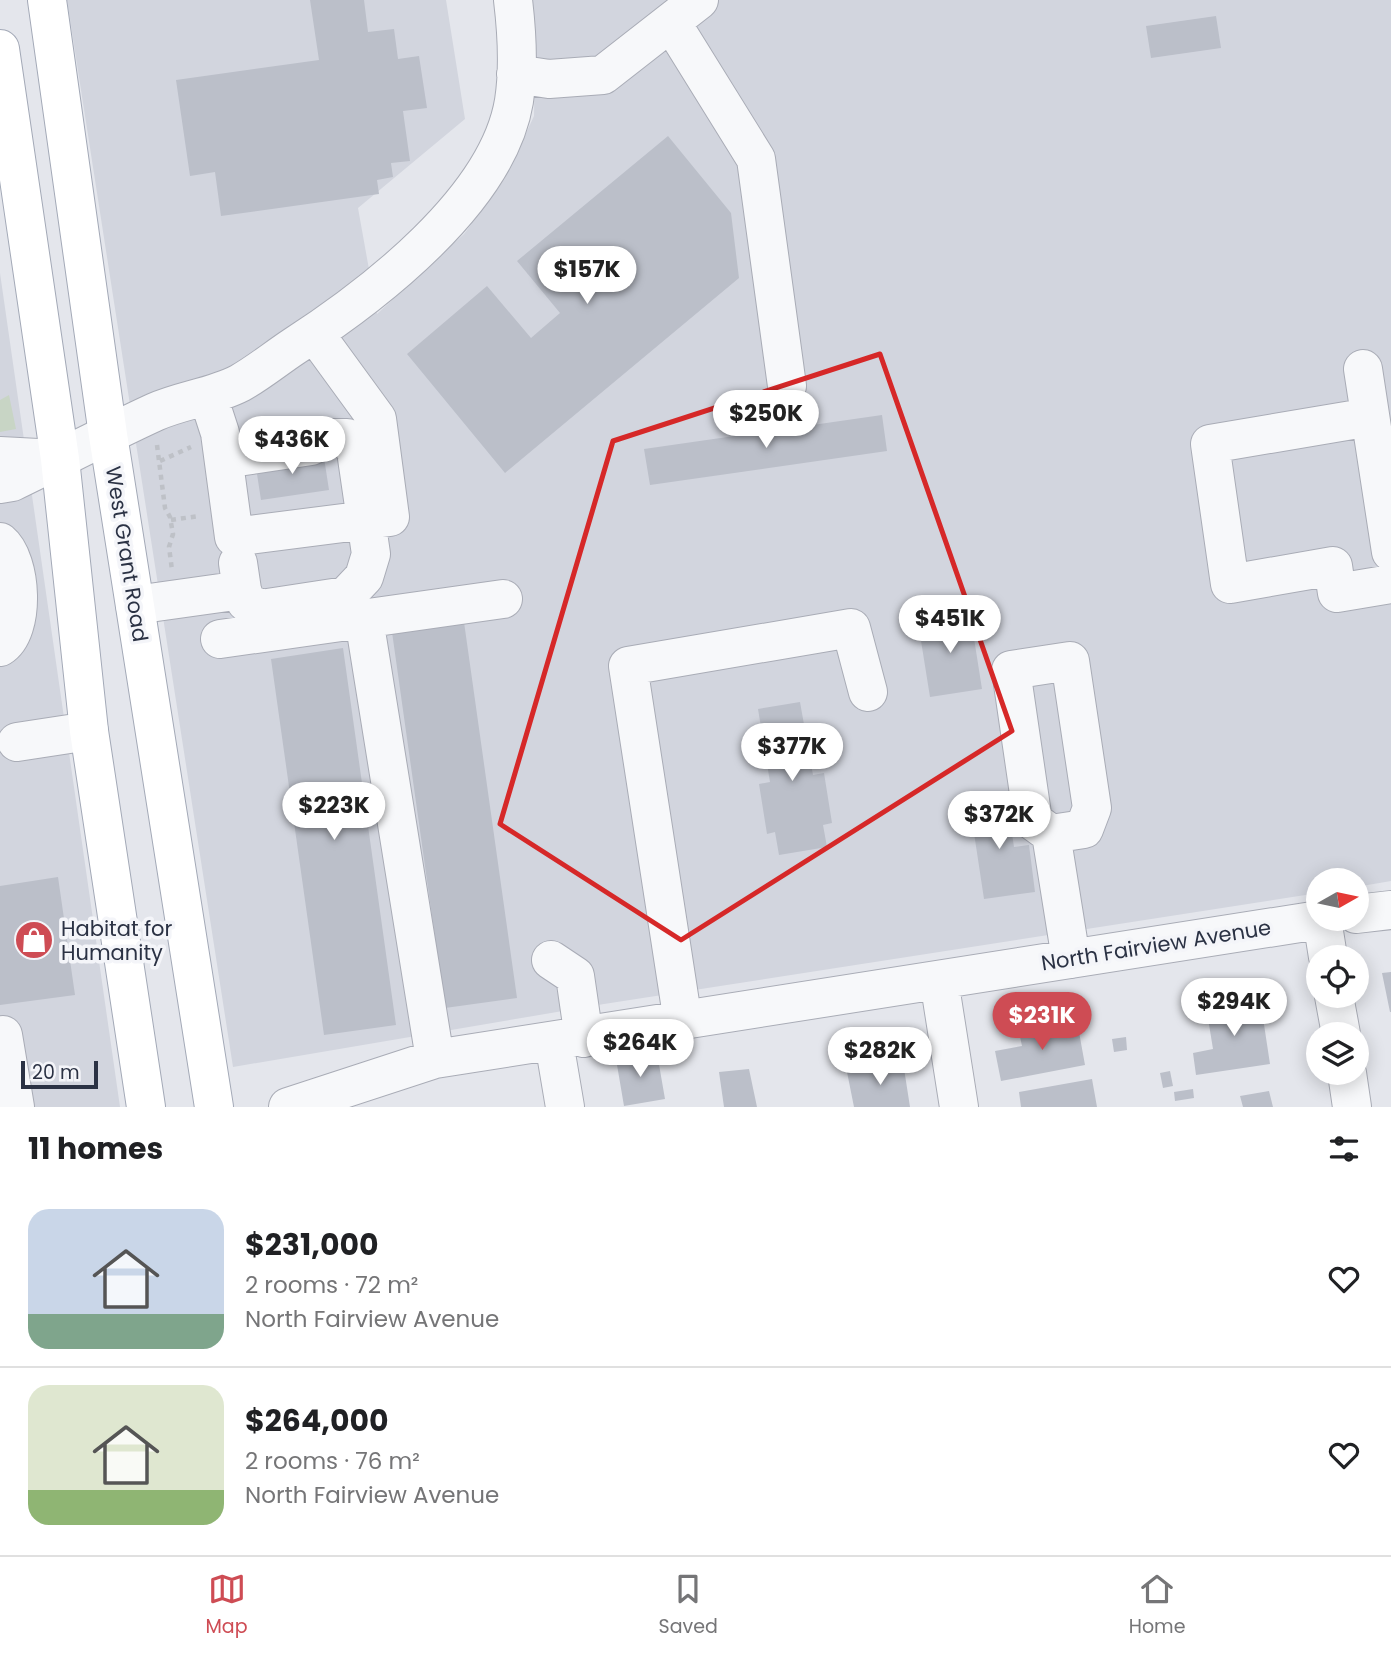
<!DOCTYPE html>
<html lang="en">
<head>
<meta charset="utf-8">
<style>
  :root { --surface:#fff; --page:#f2f2f2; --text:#202124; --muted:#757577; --line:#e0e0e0; --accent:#ce4c54 }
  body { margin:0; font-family:Poppins,sans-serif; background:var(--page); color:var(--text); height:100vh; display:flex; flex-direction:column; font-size:26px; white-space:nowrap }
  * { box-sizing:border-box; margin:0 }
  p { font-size:23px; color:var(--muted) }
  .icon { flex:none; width:38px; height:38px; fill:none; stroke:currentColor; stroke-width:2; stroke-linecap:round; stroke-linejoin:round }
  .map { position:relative; height:1107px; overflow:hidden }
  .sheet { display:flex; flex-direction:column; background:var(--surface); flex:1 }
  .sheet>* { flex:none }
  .needle { width:46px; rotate:81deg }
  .buttons { position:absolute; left:1306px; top:868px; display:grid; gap:14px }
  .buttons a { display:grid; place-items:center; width:63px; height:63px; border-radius:50%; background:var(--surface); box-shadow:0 4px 18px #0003; font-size:35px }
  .scale { position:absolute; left:21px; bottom:18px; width:77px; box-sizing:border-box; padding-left:7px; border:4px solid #2b3244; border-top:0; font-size:19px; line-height:24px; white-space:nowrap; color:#2b3244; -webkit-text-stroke:5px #f4f5f9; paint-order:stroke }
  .price { position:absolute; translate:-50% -60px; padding:0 16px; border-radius:24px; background:#fff; color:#222; font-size:23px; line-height:46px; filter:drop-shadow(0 2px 4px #0008) }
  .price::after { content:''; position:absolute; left:50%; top:42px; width:21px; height:16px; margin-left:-10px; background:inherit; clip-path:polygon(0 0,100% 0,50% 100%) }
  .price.selected { background:var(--accent); color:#fff }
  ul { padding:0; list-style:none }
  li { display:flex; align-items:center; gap:21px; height:175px; padding:0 28px }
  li+li { border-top:2px solid var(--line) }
  li span { display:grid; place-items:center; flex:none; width:196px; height:140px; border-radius:21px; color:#555 }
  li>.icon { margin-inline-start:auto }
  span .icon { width:84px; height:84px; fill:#fffc; stroke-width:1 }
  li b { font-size:30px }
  h2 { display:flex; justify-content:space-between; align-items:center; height:84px; padding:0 28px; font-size:30px }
  .tabs { display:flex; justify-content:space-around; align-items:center; height:98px; border-top:2px solid var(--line); background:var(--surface); font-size:19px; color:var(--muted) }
  .tabs a { display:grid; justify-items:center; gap:4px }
  .tabs .selected { color:var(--accent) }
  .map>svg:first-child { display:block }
</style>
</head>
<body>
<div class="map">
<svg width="1391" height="1107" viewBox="0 0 1391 1107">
  <rect width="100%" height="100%" fill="#e4e6ec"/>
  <path fill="#d2d5de" d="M67,0h379l19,119 -107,89 19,106 87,-80 40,-54 30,-64 1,-72 -7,-44h863v881l-35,6v-7h-38v13l-714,111 -371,63z
    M0,273l120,834h-120z"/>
  <path fill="#c8d5c5" d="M9,395l7,34 -16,3v-32z"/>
  <path fill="#bbbfc9" d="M310,0h54l4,32 26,-3 4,30 21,-3 8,52 -24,3 7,50 -19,2 2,14 -16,3 2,14 -158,22 -6,-44 -25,4 -14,-96 143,-20z
    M1216,16l5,32 -70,10 -5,-32z
    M668,136l63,77 8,65 -234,195 -98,-119 80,-68 44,52 29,-25 -43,-52z
    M882,415l5,36 -237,34 -6,-36z
    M323,451l6,39 -68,10 -6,-39z
    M970,613l12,76 -52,8 -12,-75z
    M464,622l53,376 -72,10 -53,-376z
    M343,648l53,377 -72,10 -53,-376z
    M800,702l13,73 11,-2 8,50 -9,2 4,22 -48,8 -4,-23 -8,2 -8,-50 11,-2 -12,-73z
    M1003,795l5,37 4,2 2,13 15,-2 6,47 -51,7 -15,-99z
    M58,877l17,118 -75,10v-119z
    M1391,972v40h-1l-8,-39z
    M1260,998l10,66 -74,11 -3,-22 20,-4 -7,-43z
    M1077,1021l8,44 -84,16 -6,-30 27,-5 -3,-14z
    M1126,1037l1,13 -13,2 -2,-13z
    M657,1053l8,46 -41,7 -8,-47z
    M903,1062l7,45h-56l-7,-35z
    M749,1069l8,38h-33l-5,-35z
    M1170,1071l3,15 -10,2 -3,-15z
    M1092,1079l5,28h-76l-2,-15z
    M1193,1089l1,9 -19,3 -1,-9z
    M1269,1091l4,16h-30l-3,-11z"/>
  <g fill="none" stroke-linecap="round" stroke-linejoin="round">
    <defs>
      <path id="minor" d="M671,22l85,137 31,227
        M516,74l33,5 54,-4 96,-75
        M1363,369l28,183
        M208,396l12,37 14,104 156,-20 -13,-98 -62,-85
        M1370,417l-160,27 20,140 103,-18 4,27 54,-9
        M0,456l57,3
        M224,459l87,-13 18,-8h18l9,13 15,103 -7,23 -18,19 -85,13 -15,-7 -4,-12
        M0,484l12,-2c48,-23 95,-48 143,-70 27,-12 58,-15 85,-29 18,-10 35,-24 53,-36 79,-51 205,-147 221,-246 5,-33 3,-68 -1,-101
        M0,542c22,18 26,89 0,105
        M135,605l107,-15 -4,-27
        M364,619l71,440
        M220,639l283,-40
        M17,742l72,-11
        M1051,834l33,-5 8,-21 -22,-147 -59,9 22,151 18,13 20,125
        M1356,914l35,-4
        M1322,919l6,38
        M551,960l24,16 9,62
        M939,980l20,127
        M1334,996l7,38
        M683,1022l-55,-356 223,-38 17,64
        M3,1035l12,72
        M554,1042l11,65
        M1347,1073l5,34
        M288,1107l147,-48 890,-140"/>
      <path id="major" d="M47,0l61,435 106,672
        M0,49l60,410 29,272 57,376"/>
    </defs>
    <use href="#minor" stroke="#a9acb6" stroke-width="40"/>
    <use href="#major" stroke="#a3a9b7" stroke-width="40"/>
    <path stroke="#bec1c7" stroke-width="4.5" stroke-dasharray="5 5" stroke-linecap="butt" d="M157,445l8,63 5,9 3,17 -4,13 3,23
      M160,461l31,-14
      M171,520l28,-4"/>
    <use href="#minor" stroke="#f7f8fa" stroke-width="38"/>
    <use href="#major" stroke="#fff" stroke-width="38"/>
  </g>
  <path fill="none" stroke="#d62828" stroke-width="5" stroke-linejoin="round" d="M880,354l132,377 -331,209 -181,-116 113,-383z"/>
  <defs>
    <symbol id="shop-disc" viewBox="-11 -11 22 22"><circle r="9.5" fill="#ce4c54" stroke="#f4f5f9"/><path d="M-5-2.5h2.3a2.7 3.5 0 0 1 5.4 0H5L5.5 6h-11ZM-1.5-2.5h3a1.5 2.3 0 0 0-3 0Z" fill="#fff"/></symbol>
  </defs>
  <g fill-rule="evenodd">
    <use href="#shop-disc" x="12" y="918" width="44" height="44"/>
  </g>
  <g text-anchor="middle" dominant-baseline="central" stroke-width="7" stroke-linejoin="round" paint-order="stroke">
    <g font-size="21" fill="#2b3244" stroke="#f4f5f9">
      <text transform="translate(127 554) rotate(81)">West Grant Road</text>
      <text transform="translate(1156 945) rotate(-9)">North Fairview Avenue</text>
    </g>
    <g font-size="21" fill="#2b3244" stroke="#f4f5f9" text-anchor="start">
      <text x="61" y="928">Habitat for<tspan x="61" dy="24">Humanity</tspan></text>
    </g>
  </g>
</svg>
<div class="buttons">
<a><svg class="needle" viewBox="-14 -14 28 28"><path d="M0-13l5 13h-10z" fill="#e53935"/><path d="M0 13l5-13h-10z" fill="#757577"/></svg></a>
<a><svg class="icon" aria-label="locate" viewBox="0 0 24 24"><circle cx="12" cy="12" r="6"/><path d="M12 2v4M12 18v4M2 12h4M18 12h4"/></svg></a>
<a><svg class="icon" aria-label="layers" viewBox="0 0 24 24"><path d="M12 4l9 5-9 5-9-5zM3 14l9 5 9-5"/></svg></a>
</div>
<div class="scale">20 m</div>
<b class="price" style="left:587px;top:306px">$157K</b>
<b class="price" style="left:766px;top:450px">$250K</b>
<b class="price" style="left:292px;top:476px">$436K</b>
<b class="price" style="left:950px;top:655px">$451K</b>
<b class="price" style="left:792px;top:783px">$377K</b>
<b class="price" style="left:334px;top:842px">$223K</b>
<b class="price" style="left:999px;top:851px">$372K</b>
<b class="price" style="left:1234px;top:1038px">$294K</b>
<b class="price selected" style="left:1042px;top:1052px">$231K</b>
<b class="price" style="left:640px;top:1079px">$264K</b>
<b class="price" style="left:880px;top:1087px">$282K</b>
</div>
<section class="sheet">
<h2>11 homes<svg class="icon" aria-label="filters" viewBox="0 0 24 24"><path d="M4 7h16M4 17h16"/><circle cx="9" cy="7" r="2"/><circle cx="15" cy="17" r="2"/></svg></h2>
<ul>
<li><span style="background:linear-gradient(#c9d6e8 75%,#7fa58c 0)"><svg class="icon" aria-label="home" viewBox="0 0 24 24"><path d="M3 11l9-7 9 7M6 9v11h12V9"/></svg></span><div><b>$231,000</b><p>2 rooms · 72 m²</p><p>North Fairview Avenue</p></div><svg class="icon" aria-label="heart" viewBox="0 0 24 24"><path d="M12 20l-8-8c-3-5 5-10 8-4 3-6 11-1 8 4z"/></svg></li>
<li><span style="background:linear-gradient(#dfe7d0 75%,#8fb573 0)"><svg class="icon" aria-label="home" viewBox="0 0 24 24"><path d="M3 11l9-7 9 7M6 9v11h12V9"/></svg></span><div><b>$264,000</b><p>2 rooms · 76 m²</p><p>North Fairview Avenue</p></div><svg class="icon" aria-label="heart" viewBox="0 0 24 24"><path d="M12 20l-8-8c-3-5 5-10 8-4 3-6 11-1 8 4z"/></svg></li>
</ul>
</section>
<nav class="tabs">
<a class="selected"><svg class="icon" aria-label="map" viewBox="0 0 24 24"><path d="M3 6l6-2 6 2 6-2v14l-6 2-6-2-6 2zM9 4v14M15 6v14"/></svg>Map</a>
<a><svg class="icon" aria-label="saved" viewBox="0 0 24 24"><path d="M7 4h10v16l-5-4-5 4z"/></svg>Saved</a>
<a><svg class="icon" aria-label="home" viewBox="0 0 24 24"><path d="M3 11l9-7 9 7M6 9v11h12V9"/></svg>Home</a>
</nav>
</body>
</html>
